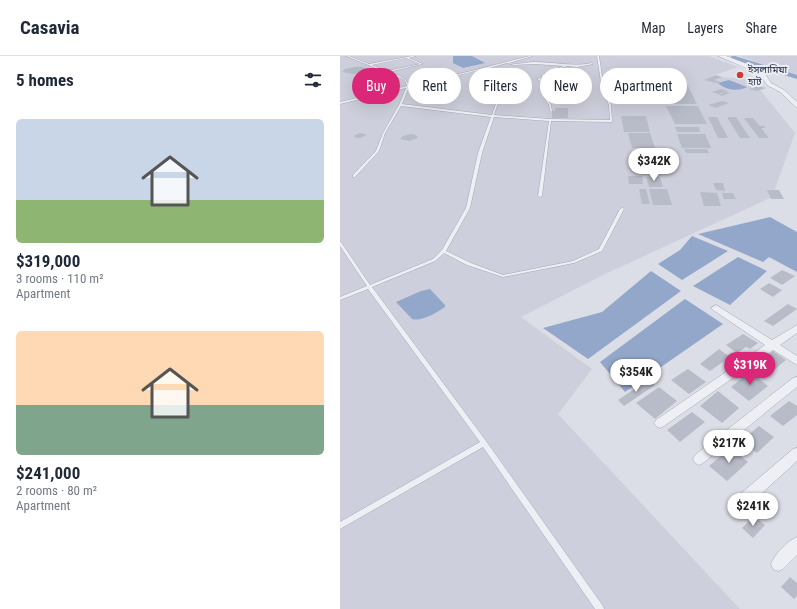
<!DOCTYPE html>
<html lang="en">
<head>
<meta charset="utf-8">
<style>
  :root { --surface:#fff; --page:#f2f2f3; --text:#1f2937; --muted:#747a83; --line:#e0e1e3; --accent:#db2777 }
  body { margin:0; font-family:"Roboto Condensed","Noto Sans Bengali",sans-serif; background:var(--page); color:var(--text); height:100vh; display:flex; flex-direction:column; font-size:15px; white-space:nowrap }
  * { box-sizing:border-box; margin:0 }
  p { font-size:13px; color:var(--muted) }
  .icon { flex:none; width:22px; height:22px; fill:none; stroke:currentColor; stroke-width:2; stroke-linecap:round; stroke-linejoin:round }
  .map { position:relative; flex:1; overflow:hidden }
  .panel { display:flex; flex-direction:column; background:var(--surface); width:340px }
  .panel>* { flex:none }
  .guide { position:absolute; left:12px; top:12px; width:380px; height:36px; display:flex; gap:8px }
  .price { position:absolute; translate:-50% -34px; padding:0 9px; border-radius:14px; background:#fff; color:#222; font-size:13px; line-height:26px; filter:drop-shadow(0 1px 2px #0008) }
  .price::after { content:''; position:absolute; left:50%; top:24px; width:12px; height:9px; margin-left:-6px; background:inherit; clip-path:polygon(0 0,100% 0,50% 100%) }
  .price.active { background:var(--accent); color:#fff }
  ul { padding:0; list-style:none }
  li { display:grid; align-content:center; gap:8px; height:212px; padding:0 16px }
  li span { display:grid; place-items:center; height:124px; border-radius:6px; color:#555 }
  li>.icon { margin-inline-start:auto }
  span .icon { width:72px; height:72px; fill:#fffc; stroke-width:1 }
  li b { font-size:17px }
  h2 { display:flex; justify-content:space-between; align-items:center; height:48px; padding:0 16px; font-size:17px }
  .tag { padding:0 14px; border-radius:18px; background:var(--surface); box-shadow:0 4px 16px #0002; font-size:14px; line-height:36px }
  .tag.active { background:var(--accent); color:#fff }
  header { display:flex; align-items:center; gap:24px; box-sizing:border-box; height:56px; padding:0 20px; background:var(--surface); border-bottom:1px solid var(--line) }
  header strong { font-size:19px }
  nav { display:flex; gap:22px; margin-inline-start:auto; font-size:14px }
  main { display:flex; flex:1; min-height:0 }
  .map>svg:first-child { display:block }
</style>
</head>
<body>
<header>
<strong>Casavia</strong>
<nav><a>Map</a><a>Layers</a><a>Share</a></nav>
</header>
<main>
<section class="panel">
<h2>5 homes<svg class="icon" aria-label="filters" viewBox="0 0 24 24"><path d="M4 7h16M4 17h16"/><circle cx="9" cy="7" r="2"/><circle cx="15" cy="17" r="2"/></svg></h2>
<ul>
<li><span style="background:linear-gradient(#c9d6e8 65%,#8fb573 0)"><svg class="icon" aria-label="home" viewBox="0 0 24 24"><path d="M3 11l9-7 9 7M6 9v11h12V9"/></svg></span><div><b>$319,000</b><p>3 rooms · 110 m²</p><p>Apartment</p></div></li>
<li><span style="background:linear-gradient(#ffd9b3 60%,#7fa58c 0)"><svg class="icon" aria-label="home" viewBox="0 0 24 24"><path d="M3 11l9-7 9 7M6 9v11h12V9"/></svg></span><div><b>$241,000</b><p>2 rooms · 80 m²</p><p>Apartment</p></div></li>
</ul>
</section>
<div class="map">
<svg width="457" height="553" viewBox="0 0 457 553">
  <rect width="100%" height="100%" fill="#dbdee6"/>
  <path fill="#cdd0dc" d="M0,0h369l29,11 -26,9 40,4 43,53 -23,64 -169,78 -82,42 71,52 -34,45 182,195h-400z
    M399,0h58v20l-38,-11 3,-1z"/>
  <path fill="#93a7ca" d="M113,0h19l13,7 -22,5 -10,-5z
    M389,24l18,7c-9,5 -22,3 -29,-4z
    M430,161l27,15v40l-28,-15 -6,5 -65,-28z
    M352,180l36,15 -46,29 -24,-16 22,-14z
    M398,201l29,14 -37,34 -37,-19z
    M311,215l30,20 -93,68 -45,-31 59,-16z
    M90,233l15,16v2c-7,5 -24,15 -33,12l-16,-17 25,-11z
    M345,243l38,25 -98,68 -25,-30z"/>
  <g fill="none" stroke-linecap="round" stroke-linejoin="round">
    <path fill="#93a7ca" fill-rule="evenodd" d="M391,0h4l62,19v4l-65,-20z"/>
  </g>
  <path fill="#b8bcc9" d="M14,11h9l3,2 -12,5 -12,-2 3,-3z
    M268,14h23l6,22h-24l-1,-1h-5v-2h5z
    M376,19l6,2 -8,3 7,2 -5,1 -12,-3z
    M317,26h29l11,22h-32z
    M417,30l9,2 -9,3 -8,-2z
    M381,33l7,2 -2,1 4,1 -8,3 -3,-1 6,-3 -7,2 -6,-2z
    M281,44l22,1 1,3 -28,-1 -1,-1h6z
    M382,45l7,2 -13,5 -8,-3z
    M326,50h32l9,18h-32z
    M215,52h13v10h-16v-7h3z
    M281,60h25l4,16h-26z
    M368,61h9l11,21h-10z
    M387,61h9l14,21h-10z
    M404,62h9l7,8h4l1,2h-4l8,10h-10z
    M335,71h24l1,5h-23z
    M21,77l6,2 -7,3 -6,-1 1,-2z
    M288,77h22l5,15h-23z
    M71,78l5,1 2,3 -9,3 -9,-2 3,-3z
    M337,78h28l6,14h-29z
    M344,93h23l2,4h-23z
    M303,105h14l4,13h-16z
    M288,120h14l1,8h-14z
    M306,121h14l3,10h-14z
    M373,127h10l2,8 -9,-1z
    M299,133h7l4,15h-8z
    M309,133h18l5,16h-19z
    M427,134h12l5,9h-13z
    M360,136l17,1 4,13h-17z
    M382,137h11l3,6h-12z
    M442,214l13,6 -13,9 -12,-7z
    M429,227l13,7 -9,7 -13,-8z
    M448,248l9,5 -24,17 -9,-5z
    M403,278l15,9 -8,6 -4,-2 -9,6 -11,-8z
    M379,293l11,8 -20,14 -10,-7z
    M433,295l13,9 -17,14 -14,-9z
    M348,313l18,13 -17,12 -18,-14z
    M410,316l18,14 -19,15 -18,-14z
    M308,324l7,5 -31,21 -6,-6z
    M319,331l18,14 -22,18 -19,-16z
    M378,335l21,17 -17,15 -22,-17z
    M449,345l8,5v9l-14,11 -13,-10z
    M352,356l13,10 -25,20 -13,-12z
    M419,370l15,11 -17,16 -16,-12z
    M391,392l17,14 -21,19 -18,-15z
    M414,460l11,9 -12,13 -11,-10z
    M450,521l7,6v13l-3,3 -13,-12z"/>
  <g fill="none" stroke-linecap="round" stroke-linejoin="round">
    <defs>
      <path id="service" d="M6,0h3l20,8 43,-8h4l-7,2 14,6 -34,8c9,4 17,4 20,14l66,-16 55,-14h3l-24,7c9,2 17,-1 26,-1 19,0 38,5 57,1l1,1 -16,3 -10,-1 -23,9v2l-4,2 13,9 -7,9 5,8 1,6 -1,1 -1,-1 -1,-6 -5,-8 7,-9 -14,-9 5,-2v-2l22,-9 -29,-2 -21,1 -7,-2 -17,5 17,9 -13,38 56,4 60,1 -1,-15 -7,-16 -5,-33h2l5,33 7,16 1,17 -61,-1 -9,75 -2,1 -2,-1 11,-75 -55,-4 -12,36 -12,55 -24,43 25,12 32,12 70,-14 26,-12 21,-40 2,-1h1l1,1 -22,42 -28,12 -71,14 -36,-12 -23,-12 -9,8 -63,26 114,154 117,165 1,3h-9l-112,-162 -143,82v-7l140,-80 -112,-153 -28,11v-3l27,-11 -27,-40v-4h1l29,43 63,-26 9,-9 24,-42 12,-55 13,-36 -90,-11 -16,27 -6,18 -24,26h-2v-2l23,-24 7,-18 16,-28 7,-17 -66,16v-2l67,-16 -2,-5 -2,-2zM66,2l14,6 -33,7 -15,-6zM148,12l17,9 -13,38 -90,-11 7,-17z"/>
      <path id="minor" d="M376,249l56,35 25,-15v8l-17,12 17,11v9l-24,-15 -109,76 -4,2 -4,-2 -2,-3 2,-3 109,-75 -52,-35 -2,-2z
        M457,321v10l-94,76 -4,2 -4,-2 -2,-4 2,-4 98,-77z
        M457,392v13l-48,44 -5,1 -5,-1 -2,-5 2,-5 54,-46z
        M457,481v18l-14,14 -5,2 -5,-2 -2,-5c4,-10 16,-23 26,-27z"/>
      <path id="tertiary" d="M378,0h8l29,11v3l11,5 5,8 13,7 13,12v6l-17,-16 -13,-7 -5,-8 -13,-6v-2z"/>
    </defs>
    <use href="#service" stroke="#a4a8b3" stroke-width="1"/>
    <use href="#minor" stroke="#a4a8b3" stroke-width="1"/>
    <use href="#tertiary" stroke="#a4a8b3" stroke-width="1"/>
    <use href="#service" fill="#edeff5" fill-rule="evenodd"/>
    <use href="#minor" fill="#edeff5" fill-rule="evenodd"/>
    <use href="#tertiary" fill="#edeff5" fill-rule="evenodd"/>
  </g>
  <circle fill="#d6353a" stroke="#eaedf4" stroke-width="1.5" cx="400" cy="19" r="4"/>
  <g text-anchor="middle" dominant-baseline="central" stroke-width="4" stroke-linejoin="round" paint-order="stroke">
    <g font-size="10" fill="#242a3d" stroke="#eaedf4" text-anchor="start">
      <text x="408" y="13">ইসলামিয়া<tspan x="408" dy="12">হাট</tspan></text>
    </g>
  </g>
</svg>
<b class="price" style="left:314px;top:126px">$342K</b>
<b class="price active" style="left:410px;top:330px">$319K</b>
<b class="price" style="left:296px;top:337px">$354K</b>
<b class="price" style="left:389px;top:408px">$217K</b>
<b class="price" style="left:413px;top:471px">$241K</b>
<div class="guide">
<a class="tag active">Buy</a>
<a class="tag">Rent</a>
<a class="tag">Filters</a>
<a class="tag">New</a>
<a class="tag">Apartment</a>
</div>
</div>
</main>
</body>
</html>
